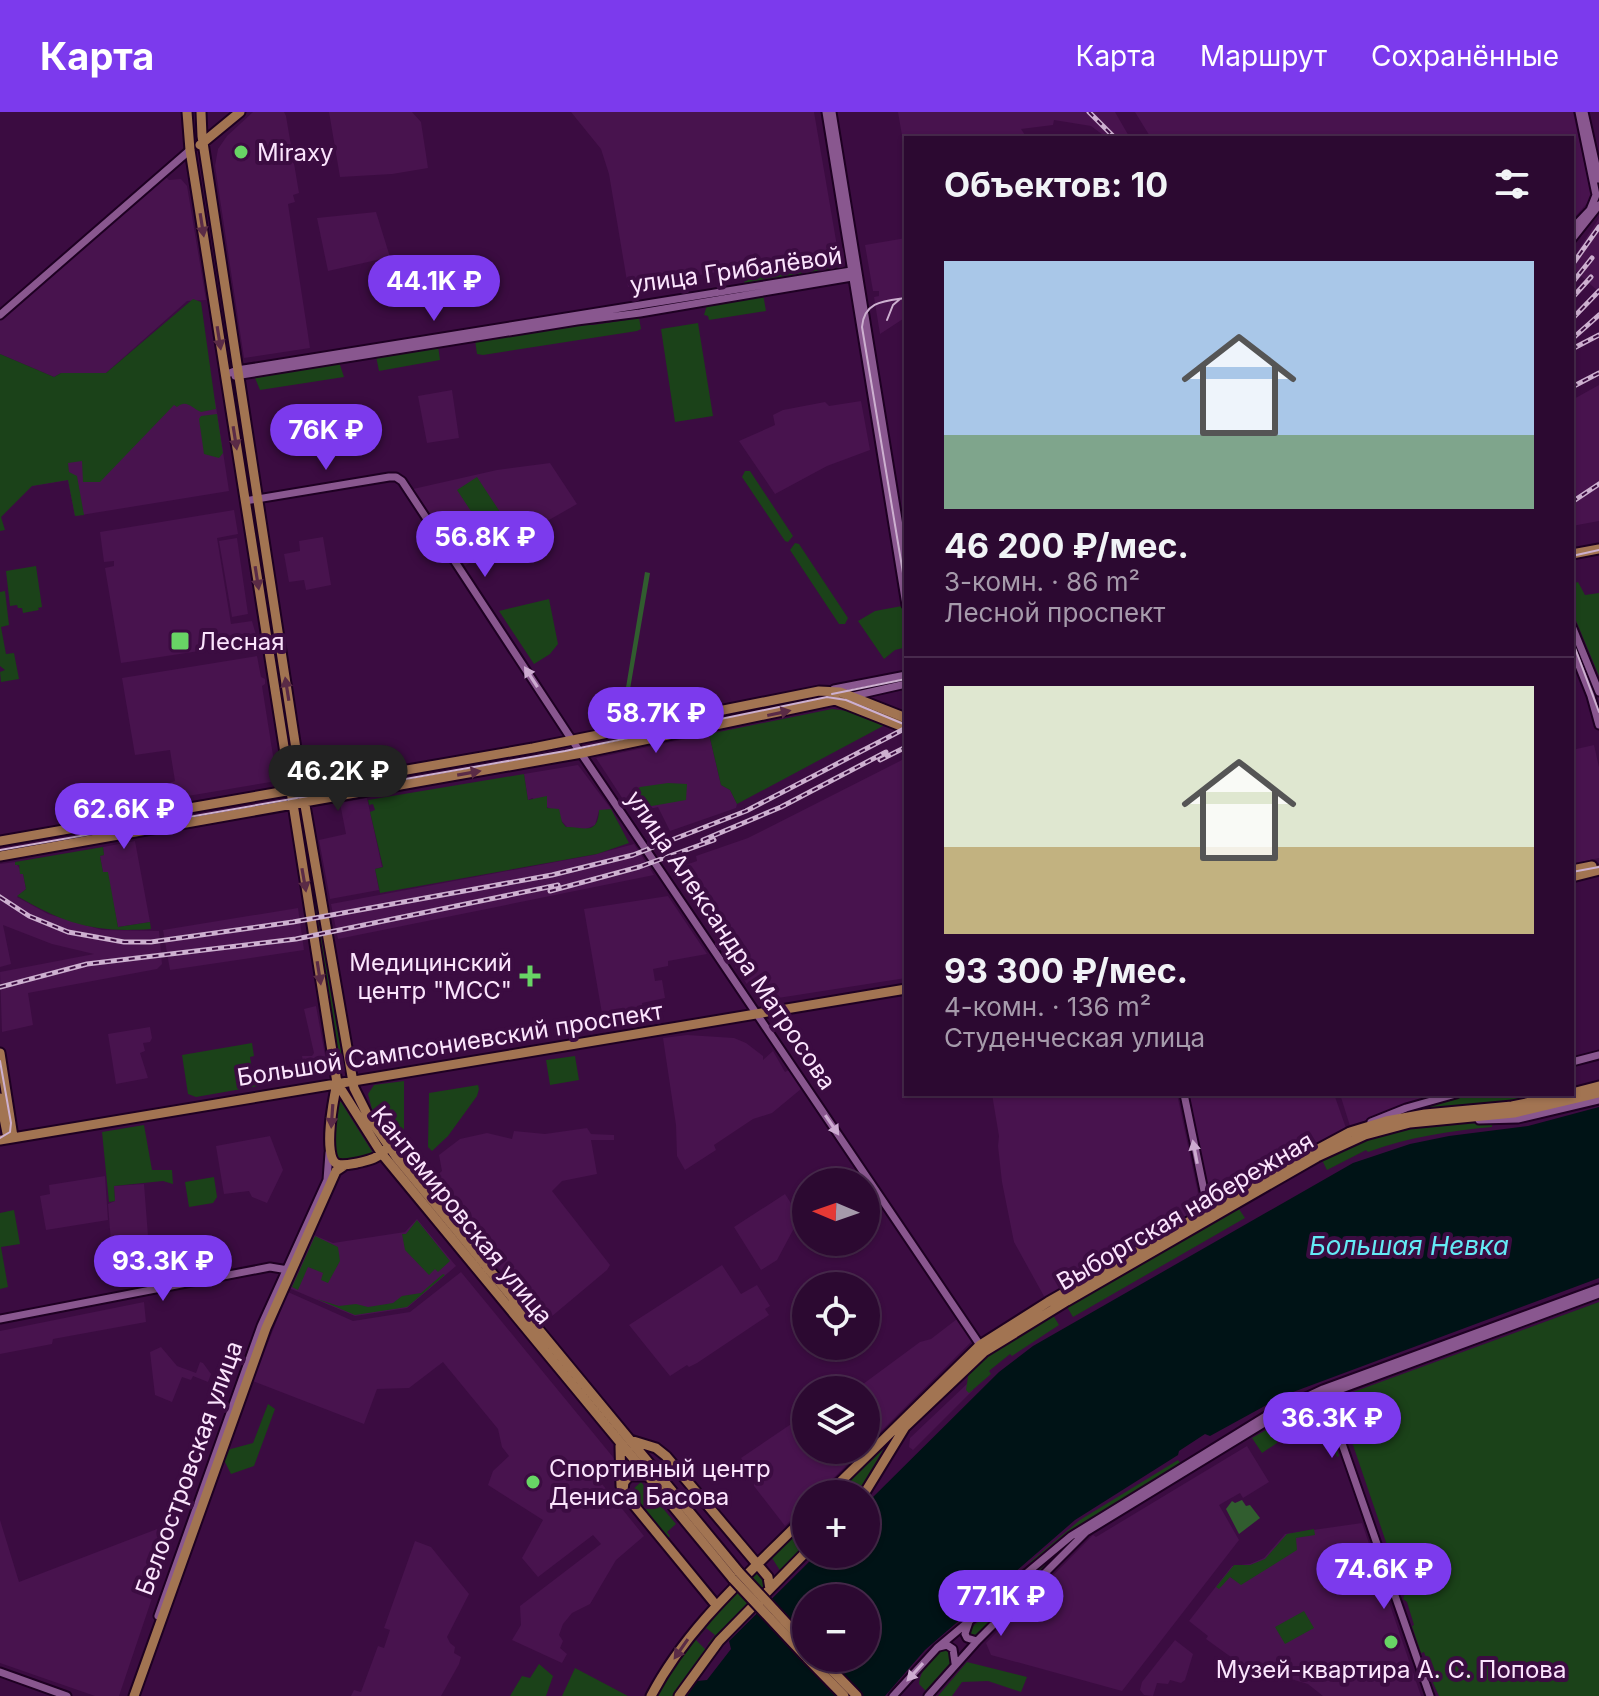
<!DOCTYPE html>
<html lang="ru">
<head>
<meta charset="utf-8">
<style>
  :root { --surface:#2c0931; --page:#341239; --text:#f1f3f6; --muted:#a69aab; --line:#482a4d; --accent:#7c3aed }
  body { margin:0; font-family:Inter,sans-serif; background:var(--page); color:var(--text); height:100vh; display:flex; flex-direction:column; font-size:30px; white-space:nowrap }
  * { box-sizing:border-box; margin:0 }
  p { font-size:26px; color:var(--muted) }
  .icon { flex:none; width:44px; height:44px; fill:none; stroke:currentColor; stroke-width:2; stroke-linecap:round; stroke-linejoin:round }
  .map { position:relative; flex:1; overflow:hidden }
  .drawer { position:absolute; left:904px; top:24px; width:670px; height:960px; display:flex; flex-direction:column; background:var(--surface); border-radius:0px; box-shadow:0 2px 6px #0004,0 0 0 2px var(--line) }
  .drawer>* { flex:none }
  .needle { width:52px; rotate:272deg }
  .buttons { position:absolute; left:792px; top:1056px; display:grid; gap:16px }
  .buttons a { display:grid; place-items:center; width:88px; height:88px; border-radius:50%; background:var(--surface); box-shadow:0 2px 6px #0004,0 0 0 2px var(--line); font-size:40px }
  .price { position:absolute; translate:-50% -68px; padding:0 18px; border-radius:28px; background:var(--accent); color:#fff; font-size:26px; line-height:52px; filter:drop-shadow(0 2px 4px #0008) }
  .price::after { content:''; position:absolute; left:50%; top:48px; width:24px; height:18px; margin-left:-12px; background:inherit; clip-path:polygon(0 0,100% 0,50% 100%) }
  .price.on { background:#222; color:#fff }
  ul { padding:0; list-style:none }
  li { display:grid; align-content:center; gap:16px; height:424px; padding:0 40px }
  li+li { border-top:2px solid var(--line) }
  li span { display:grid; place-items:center; height:248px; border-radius:0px; color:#555 }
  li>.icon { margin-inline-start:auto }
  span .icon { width:144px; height:144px; fill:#fffc; stroke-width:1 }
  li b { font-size:34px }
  h2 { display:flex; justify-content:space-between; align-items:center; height:96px; padding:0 40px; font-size:34px }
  header { display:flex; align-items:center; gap:48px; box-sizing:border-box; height:112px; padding:0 40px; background:var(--accent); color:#fff }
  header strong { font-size:38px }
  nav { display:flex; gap:44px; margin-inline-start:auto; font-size:28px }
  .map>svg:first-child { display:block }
</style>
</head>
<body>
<header>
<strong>Карта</strong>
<nav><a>Карта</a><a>Маршрут</a><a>Сохранённые</a></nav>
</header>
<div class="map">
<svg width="1599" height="1584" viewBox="0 0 1599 1584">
  <rect width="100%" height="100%" fill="#3b0c41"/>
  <path fill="#48134e" d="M253,0h31l2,4 13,77 -6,2 2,7 -7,2 22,144 -66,10 -29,-192 3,-17 9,-13z
    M329,0h83l9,10 7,46 -36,6 -52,3z
    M571,0h243l24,140 -210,35 -19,-113 -8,-25z
    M898,0h217l15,26h-23l-16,-12 -37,-6 -1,5 -32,4 6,9h-121v21z
    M1135,0h438l19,86 -20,22v-82h-421z
    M166,65l3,3 12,-1 6,7 19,114 -19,1 -81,72h-45l-7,4 -54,-23v-34z
    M376,100l14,45 -62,14 -11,-53z
    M1599,106v74l-27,-24v-8z
    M906,126v79l-26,17 -6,-37 5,-1v-5h-6l-8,-46z
    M151,250l64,38 14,91 -154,25 -7,-36 -36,6z
    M1599,273v136l-27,5v-126z
    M452,278l7,48 -32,5 -9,-47z
    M861,289l9,49 -43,16 -52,28 -36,-53 36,-16 -2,-10 10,-5 42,-8 4,4z
    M550,351l27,41 -42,24 -5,-6 -65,44 -52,-77 84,-19z
    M234,398l4,24 -21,4 14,86 21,-3 6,21 -137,21 -16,-95 9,-2v-5l-10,1 -4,-30z
    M323,425l8,48 -25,5 -2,-10 -15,2 -5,-28 16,-3 -1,-10z
    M237,426l11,76 -16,3 -13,-76z
    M257,544l4,21 4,2v5l-3,2 15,95 -107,18 -3,-15 8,-3 -5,-31 -35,5 -13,-77z
    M709,622l12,51 9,5 7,14 -1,4 -66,23 -12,-24 -26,6 -36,-55z
    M1594,633l5,22v91l-27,6v-114z
    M906,646v220l-148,23 -87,-131 26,-9 -1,-5 52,-18z
    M578,653l33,44 -12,2 -4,14 -11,5 -17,-3 -15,-17 -20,-12 -4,2 -4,-26z
    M367,686l15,69 -7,2 4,21 -49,9 -11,-59 27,-6 -6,-31z
    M135,729l15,81 -32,5 -11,-55 -4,1 -3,-17 4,-1 -1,-8z
    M634,732l20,31 -316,64 -7,-35 262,-49z
    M15,750l8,11 3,16 -9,8 31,17 54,16 57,1 3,33 -5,5 -129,24 5,32 -31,7 -2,-60 94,-18 -42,-10 -49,-19 8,39 -11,3v-103z
    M668,784l39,58 -39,7v5l-15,3 2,12 7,-1 3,18 -23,5 2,16 -40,6 -20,-116z
    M298,796l6,42 -134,20 -7,-40z
    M316,894l11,60 -23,1 -2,-11h10l2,-3 -10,-44z
    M150,915l2,11 -2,4 -7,1 2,8 -5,2 8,25 -32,6 -8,-50z
    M687,923l47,3 12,5 17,13v4l10,-9 12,21 4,-2 12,19 -29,24 -19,6 -39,26 2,5 -31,20 -8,-14 -1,-31 -13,-87z
    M992,982h185l24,114 -156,90 -31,-56 -12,-60 -4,-36 1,-10z
    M1189,982h145l12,34 -136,74z
    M1340,982h106l-96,32z
    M587,1016l4,6 23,1v5h-23l6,34 -35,7 -10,10 58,74 -3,5 -62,52 -118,-138 15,-13 -3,-16 21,-16 27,-6 25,6 2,-8 31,3z
    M270,1024l13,34 -16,33 -15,-6 -3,-6 -25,3 -8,-48z
    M105,1064l3,44 -62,10 -6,-34 10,-2 -1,-9z
    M144,1072l5,65 -1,6 -9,2v14l-4,1 1,9 -17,4 -2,-17h-4l-5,-64 7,-3 -1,-15z
    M785,1082l15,23 -23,43 -16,10 -27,-43z
    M417,1107l39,47 -49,42 -52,8 -66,-28 25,-53 19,8 72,-11z
    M722,1153l19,29 16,-9 13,21 -5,3 4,6 -72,48 -8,4 -2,-2 -17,11 -41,-51z
    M461,1160l156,190 -19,17 46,57 -28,24 -26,44 -18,9 -9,11 -4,11 4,6 -3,7 7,6 -5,9 -50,-23 9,-15 -1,-19 81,-62 -8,-9 -55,42 -16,-19 21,-38 -55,-35 5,-14 16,-15 -7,-9 -4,-18 -55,-67 -34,26 -32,1 -13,35 -111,-43 35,-89 65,29 57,-9z
    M144,1190l2,20 -93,17 -1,5 -52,10v-23z
    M957,1207l15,22 -106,105v-56h-11l65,-48 11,-3z
    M161,1235l16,19 19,7 4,-11 3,1 8,11 -3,8 -15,-6 -2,4 -9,-3 -10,25 -17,-7 -5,-43z
    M968,1271l5,7 -60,60 -4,-3 1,-9z
    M806,1302v36h56l-45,44h-11v11l-21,21 -31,-40v-8l-13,-20z
    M1247,1334l22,36 -26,16 -3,-5 -21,12 20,35 -117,151 -131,-36 -5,-12 107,-108 3,2z
    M0,1408l19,62 159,-61 -59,175h-24l-95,-33z
    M1362,1411l59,173h-98l-15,-12 -66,-19 -36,-26 2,-3 -19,-15 43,-55 18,-2 14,-6 21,-24z
    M415,1429l16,6 38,47 -22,43 3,6 5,4 -1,6 7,4 -2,7 -18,32h-90l3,-6 7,2 17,-46 6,2 6,-18 -6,-2z
    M1175,1528l18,14 -8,26 -4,3 -11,-3 -2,4 -11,-1 -4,13 -9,-1 -4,-5 2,-8z"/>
  <path fill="#1b4219" d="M838,140l2,18 -95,16 -3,-18z
    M763,182l3,17 -57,9 -1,-4 -4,-1 3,-10z
    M193,187l8,3 15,107 -15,3c-10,-4 -14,-13 -24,-5l-3,-2 -74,77h-17l-1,-21 -14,2 1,9 8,4 7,39 -9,1 -7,-36 -36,6 -31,31 4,13 -5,1v-177l54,23 7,-4h45z
    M639,206l2,11 -4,2 -154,24 -6,-1 -2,-14 102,-16 16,1z
    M698,211l15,93 -38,6 -14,-93z
    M438,234l2,14 -61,11 -3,-15z
    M339,250l5,15 -84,13 -5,-12z
    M217,302l6,39 -4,5 -15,-4 -5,-35 2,-3z
    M745,359h5l43,65 -5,6 -3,-1 -43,-64z
    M477,365l27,41 -20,13 -27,-41z
    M795,431l4,1 49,74 -3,6h-6l-49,-74z
    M36,454l6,41 -4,1 1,2 -16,3 -1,-5h-4l-1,-3 -7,1 -4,-35z
    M1578,470l7,13 14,-2v83l-27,-65v-27z
    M5,479l4,34 -8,2 5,27 8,-1 5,26 -18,3 -1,-10 5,-2 -5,-4v-74z
    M549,487l9,45 -8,10 -16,10 -35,-53z
    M902,494l4,46 -3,-4 -8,2 -11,9 -26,-38 17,-10z
    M832,597l16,2 37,14 -148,79 -7,-14 -9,-5 -12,-51z
    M524,662l4,26 19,-4v12l12,1 3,13 4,5c16,-1 32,10 33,-17l12,-1 18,34 -32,11 -217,39 -5,-24 8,-2 -13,-55 5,-2 -2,-6 -4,1 -1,-5z
    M668,671l19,1 -1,16 -51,9 -6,-14 11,-8z
    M299,700l45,254 -4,1z
    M103,735l1,8 -4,1 3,16h5l10,55 32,-5 1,7c-56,4 -86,-5 -134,-33l9,-7 -3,-15h-3l-1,-9h-4v-3z
    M252,931l2,13 -4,1 5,28 4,1 -63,11 -8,-3 -6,-39z
    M575,944l4,24 -29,5 -4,-25z
    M404,969v77l-32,-49 -4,-15 6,-9z
    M478,973l1,4 -2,7 -29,40 -16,15 -4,-4 1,-54z
    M1469,982h65l3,3 -126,15z
    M337,990h4l32,51 -2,3 -34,4 -3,-9z
    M1460,1010l32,3v2c-43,4 -83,10 -124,25l-2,-2 -39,20 -5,-10c44,-23 88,-34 138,-38z
    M144,1013l8,45h20l1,14 -10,-3 -49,5 1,15 -6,1 -7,-70z
    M214,1065l3,20 -4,6 -24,4 -4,-25z
    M1239,1097l6,9 -172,99 -6,-10z
    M14,1098l6,34 -19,3 7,40 -8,2v-76z
    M417,1108l33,41 -12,11 -3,-3 -6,6 -24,-25 -3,-16h4z
    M315,1124l23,11 2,14 -12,22 -7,-3 2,-7 -15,-6 -10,23 -6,-3z
    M443,1162l2,1 -38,32 -52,8 -38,-16 22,7 17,-2 12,3 25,-4 9,-7 19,-3z
    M1599,1190v394h-160l-10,-22 2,-2 -7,-20 -3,1 -9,-27 2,-1 -7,-23 -4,-3 1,-4 -67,-197z
    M1053,1203l6,10 -47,31 -2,-2 -21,17 2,3 -22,19 -3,-3 3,-20 38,-28z
    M268,1292l7,5 -21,57 -23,8 -7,-14 3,-10 26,-7z
    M1318,1294l5,5 16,45 -2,1 -14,-39 -5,-3 -8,3 -3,-6 -28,14 -2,17 -15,10 -10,-15 43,-24z
    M888,1329l-30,53h-24z
    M1178,1348l3,4 -111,69 -38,31 -2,-2 50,-42z
    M641,1370l35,42 -9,8 3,4 -2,2 -39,-45z
    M806,1411v23l-25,26 -9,-14z
    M1314,1417l1,6 -19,3 1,12 -56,35 -11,-8 -11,12 -3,-2 18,-22h16l15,-6 22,-25z
    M1053,1443l2,3 -79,80 -8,-1 1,-7z
    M760,1461l6,7 -1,5 -55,61 -2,-2 7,-9 -9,-7 -10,12 10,10 -32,46h-19c29,-46 62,-84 101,-122z
    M1304,1499l10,17 -29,16 -10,-17z
    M946,1537l5,2 2,10 -31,35 4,-5 -7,-7c1,-13 14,-31 27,-35z
    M967,1550l60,15 -6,15 -33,-11 -26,1 -10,14h-14z
    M539,1552l14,12 -7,20h-36l12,-20 8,2z
    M575,1556l53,28h-66z"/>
  <path fill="#315d2f" d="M645,460l5,1 -26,151h-4z
    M1242,1388l4,6 4,-1 10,13 -21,16 -13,-25 6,-8 3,2z"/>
  <path fill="#001316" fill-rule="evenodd" d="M1599,995v171l-314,117 -75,41 -5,-2 -26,17 -1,4 -103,65 -150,130 -40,46h-198l10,-15 10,-1 24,-31 -2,-8 88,-87h49v-50l133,-132 34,-26 320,-183 57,-19 39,-8 79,-10zM806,1486h60v60h-60z"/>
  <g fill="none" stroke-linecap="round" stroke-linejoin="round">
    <defs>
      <path id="minor" d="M826,0l80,493
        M832,0l74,457
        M1584,0l15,67
        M1572,117l18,-19 6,-15 -17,-83
        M1572,127l27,-34
        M0,203l190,-165
        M225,263l12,-5 614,-99 6,2
        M235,264l342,-55 63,-8 212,-36 5,-4
        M245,389l144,-24h7l6,4 166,253 412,611
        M1572,514l27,66
        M1572,536l19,48 8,29
        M834,577l72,-14
        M853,584l53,-12
        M1572,950l27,-7
        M1184,982l24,116
        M1479,1008l39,-1 81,-19
        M1371,1010l35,-14 50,-14
        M0,1207l270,-52 18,3
        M1324,1280l106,304
        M158,1504l103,-290 66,-146 2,-27
        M969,1510l-4,12 2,4 10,3
        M939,1535l8,-2 6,4 2,14
        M0,1560l67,24
        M893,1584l44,-48 134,-112 198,-122 54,-25 276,-101
        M928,1584l50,-56 108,-108 185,-113 38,-18 290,-107"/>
      <path id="major" d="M187,0l3,38 147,933 45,71 351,425
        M201,0l1,24 100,652 52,300 14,28 29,42 342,414
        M200,33l40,-33
        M1572,442l27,-5
        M0,729l533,-93 286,-57 21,1 66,26
        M0,744l582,-103 253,-53 71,28
        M1572,758l20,-4
        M1572,765l27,-7
        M0,941l13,84
        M337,971c-3,14 -15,74 0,81 6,2 14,0 20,-1 12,-3 20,-4 28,-13
        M1572,981l27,-7
        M0,986l8,40
        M0,1028l906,-151
        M630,1328l26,8 10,8 102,121 2,12
        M620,1334l1,40 3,7 92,112
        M623,1378l1,-8 5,-6h17
        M828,1382l152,-149 68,-43 233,-133 69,-37 36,-11 39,-7 87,-8 56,-12
        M864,1382l41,-67 79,-75 83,-51 250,-144 48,-22 45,-12 104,-10 85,-20
        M807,1546l37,38
        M820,1546l37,38
        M134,1584l132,-368 70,-157 9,-6
        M651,1584c37,-71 99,-123 155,-180
        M679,1584l40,-55 87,-89"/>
    </defs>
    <use href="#minor" stroke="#1e0022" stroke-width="11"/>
    <use href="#major" stroke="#1e0022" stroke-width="13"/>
    <use href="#minor" stroke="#89578f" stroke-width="7"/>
    <use href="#major" stroke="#a27452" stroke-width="9"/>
    <path stroke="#cdb0d0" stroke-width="2" d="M906,186c-21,3 -42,3 -44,29l44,264
      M887,208l6,-15 7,-6
      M1572,444l27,-6
      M1572,528l27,72
      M832,582l74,-15
      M0,738l565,-99 262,-54 19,3 60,25
      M1572,760l27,-5
      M0,949l11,62 -1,9 -10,6"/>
    <defs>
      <path id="rail" d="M1089,0l26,26
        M1572,153l27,-38
        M1572,171l20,-25
        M1572,186l19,-21
        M1572,207l27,-28
        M1572,227l27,-24
        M1572,237l27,-14
        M1572,275l27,-14
        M1572,390l27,-18
        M880,648l26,-13
        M703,728l78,-33 105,-55
        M550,779l89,-24 75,-27
        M0,785l29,19 39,16 56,10h27l142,-20 259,-47 81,-20 113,-44 160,-83
        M0,875l87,-23 209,-25 262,-54"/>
    </defs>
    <use href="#rail" stroke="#cdb0d0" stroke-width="5"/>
    <use href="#rail" stroke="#3b0c41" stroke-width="2" stroke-dasharray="6" stroke-linecap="butt"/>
    <defs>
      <path id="major-bridge" d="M739,1460l67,72
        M733,1467l73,78"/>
    </defs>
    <use href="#major-bridge" stroke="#1e0022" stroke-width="13" stroke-linecap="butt"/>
    <use href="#major-bridge" stroke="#a27452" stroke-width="9"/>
  </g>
  <defs><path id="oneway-solid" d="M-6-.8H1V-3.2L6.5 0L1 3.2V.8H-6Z" transform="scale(2)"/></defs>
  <g fill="#5a2b46">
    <use href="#oneway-solid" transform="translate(202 113) rotate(81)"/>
    <use href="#oneway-solid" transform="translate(219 226) rotate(81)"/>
    <use href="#oneway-solid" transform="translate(235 326) rotate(81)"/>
    <use href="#oneway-solid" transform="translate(257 466) rotate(81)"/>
    <use href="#oneway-solid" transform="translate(287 577) rotate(-99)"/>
    <use href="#oneway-solid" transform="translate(779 601) rotate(-12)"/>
    <use href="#oneway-solid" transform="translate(469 661) rotate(-10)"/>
    <use href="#oneway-solid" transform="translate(304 768) rotate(80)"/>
    <use href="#oneway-solid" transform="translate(319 861) rotate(81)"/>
    <use href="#oneway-solid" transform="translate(332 1004) rotate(94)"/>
    <use href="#oneway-solid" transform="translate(681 1537) rotate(125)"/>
  </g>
  <g fill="#cdacd1">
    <use href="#oneway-solid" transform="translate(531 565) rotate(-123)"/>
    <use href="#oneway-solid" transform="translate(832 1013) rotate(56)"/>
    <use href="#oneway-solid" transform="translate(1195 1040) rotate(-101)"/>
    <use href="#oneway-solid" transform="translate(915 1560) rotate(132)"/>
  </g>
  <g fill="#68d465" stroke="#3b0c41" stroke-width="3">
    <circle cx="241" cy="40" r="8"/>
    <rect x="170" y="519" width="20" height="20" rx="4"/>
    <path d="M526 852h8v8h8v8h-8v8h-8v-8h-8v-8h8z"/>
    <circle cx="533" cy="1370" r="8"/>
    <circle cx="1391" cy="1530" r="8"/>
  </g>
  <g text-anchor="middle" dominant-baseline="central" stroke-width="8" stroke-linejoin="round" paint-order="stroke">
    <g font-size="24" fill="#fbe4fd" stroke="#3b0c41" text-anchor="start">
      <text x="257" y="40">Miraxy</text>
      <text x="198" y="529">Лесная</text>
      <text x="512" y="850" text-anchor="end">Медицинский<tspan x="512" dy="28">центр "МСС"</tspan></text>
      <text x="549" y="1356">Спортивный центр<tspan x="549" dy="28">Дениса Басова</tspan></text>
      <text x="1391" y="1557" text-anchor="middle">Музей-квартира А. С. Попова</text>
    </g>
    <g font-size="24" fill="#fbe4fd" stroke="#3b0c41">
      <text transform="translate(736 158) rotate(-8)">улица Грибалёвой</text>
      <text transform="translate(731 828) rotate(56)">улица Александра Матросова</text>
      <text transform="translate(450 932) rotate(-9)">Большой Сампсониевский проспект</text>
      <text transform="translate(1185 1099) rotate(-30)">Выборгская набережная</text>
      <text transform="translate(462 1103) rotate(51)">Кантемировская улица</text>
      <text transform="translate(189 1356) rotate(-70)">Белоостровская улица</text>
    </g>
    <g font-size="26" font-style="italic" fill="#64eaf5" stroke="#3b0c41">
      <text x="1409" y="1133">Большая Невка</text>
    </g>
  </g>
</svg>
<div class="buttons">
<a><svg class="needle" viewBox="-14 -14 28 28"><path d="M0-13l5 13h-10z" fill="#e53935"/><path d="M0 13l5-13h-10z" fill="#a69aab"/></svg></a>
<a><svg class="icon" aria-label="locate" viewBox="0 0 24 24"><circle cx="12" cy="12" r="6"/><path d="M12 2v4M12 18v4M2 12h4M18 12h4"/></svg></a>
<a><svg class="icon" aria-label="layers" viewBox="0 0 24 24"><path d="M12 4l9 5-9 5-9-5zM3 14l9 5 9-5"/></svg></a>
<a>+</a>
<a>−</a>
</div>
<b class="price" style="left:434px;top:211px">44.1K ₽</b>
<b class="price" style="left:326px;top:360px">76K ₽</b>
<b class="price" style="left:485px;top:467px">56.8K ₽</b>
<b class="price" style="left:656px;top:643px">58.7K ₽</b>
<b class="price on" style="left:338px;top:701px">46.2K ₽</b>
<b class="price" style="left:124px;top:739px">62.6K ₽</b>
<b class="price" style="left:163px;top:1191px">93.3K ₽</b>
<b class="price" style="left:1332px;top:1348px">36.3K ₽</b>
<b class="price" style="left:1384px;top:1499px">74.6K ₽</b>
<b class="price" style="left:1001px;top:1526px">77.1K ₽</b>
<section class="drawer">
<h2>Объектов: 10<svg class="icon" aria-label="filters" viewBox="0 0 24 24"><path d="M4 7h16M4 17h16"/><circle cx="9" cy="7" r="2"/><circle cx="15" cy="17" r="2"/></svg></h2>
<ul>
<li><span style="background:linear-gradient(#a9c7e8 70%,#7fa58c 0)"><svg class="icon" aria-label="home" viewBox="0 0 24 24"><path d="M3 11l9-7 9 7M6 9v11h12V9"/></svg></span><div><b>46 200 ₽/мес.</b><p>3-комн. · 86 m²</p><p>Лесной проспект</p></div></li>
<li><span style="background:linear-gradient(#dfe7d0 65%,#c2b280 0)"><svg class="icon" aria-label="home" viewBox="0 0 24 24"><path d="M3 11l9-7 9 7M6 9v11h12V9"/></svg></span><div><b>93 300 ₽/мес.</b><p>4-комн. · 136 m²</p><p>Студенческая улица</p></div></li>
</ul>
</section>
</div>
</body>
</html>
